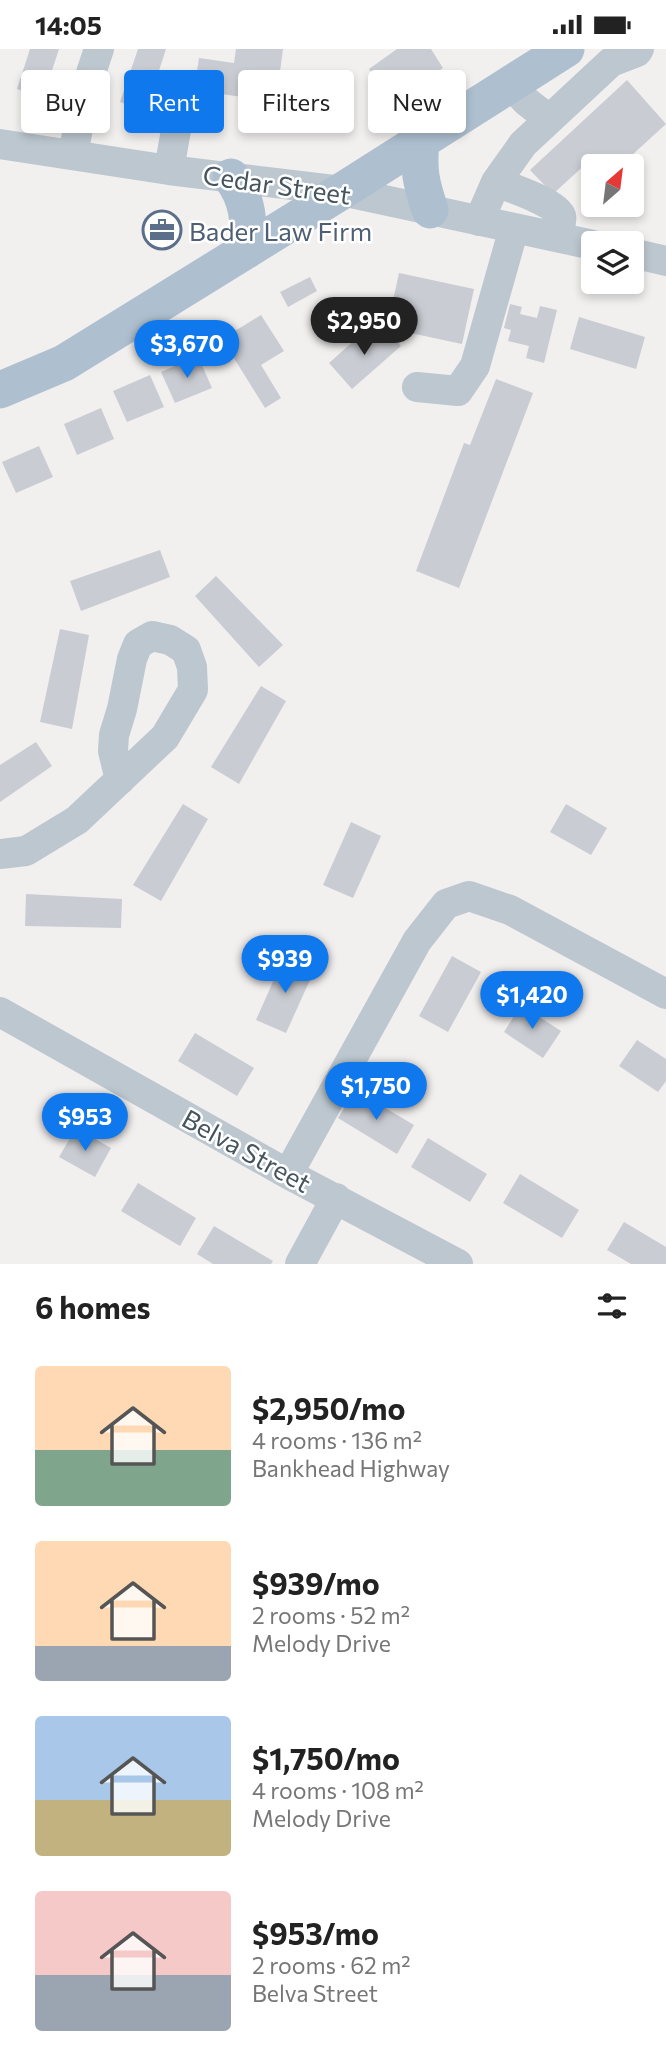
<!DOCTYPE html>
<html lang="en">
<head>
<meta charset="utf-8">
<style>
  :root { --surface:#fff; --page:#f6f6f6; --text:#222; --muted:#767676; --accent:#0f78ec }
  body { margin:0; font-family:Commissioner,sans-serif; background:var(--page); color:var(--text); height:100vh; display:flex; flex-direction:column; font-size:26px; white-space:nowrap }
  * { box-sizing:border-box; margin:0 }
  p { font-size:23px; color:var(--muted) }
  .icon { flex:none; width:38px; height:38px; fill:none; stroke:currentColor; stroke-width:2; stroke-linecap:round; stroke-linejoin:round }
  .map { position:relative; height:1215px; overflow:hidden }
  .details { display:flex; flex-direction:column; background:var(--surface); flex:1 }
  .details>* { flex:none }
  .guide { position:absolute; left:21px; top:21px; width:625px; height:63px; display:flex; gap:14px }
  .needle { width:46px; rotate:28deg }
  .tools { position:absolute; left:581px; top:105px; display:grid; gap:14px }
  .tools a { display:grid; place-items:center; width:63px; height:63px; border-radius:7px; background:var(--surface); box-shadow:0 4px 10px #0003; font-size:35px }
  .price { position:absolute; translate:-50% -60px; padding:0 16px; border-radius:24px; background:var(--accent); color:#fff; font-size:23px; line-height:46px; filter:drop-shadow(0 2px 4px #0008) }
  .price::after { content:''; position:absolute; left:50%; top:42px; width:21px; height:16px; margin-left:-10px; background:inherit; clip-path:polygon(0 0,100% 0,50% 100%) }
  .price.selected { background:#222; color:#fff }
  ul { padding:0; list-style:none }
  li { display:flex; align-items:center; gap:21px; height:175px; padding:0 35px }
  li span { display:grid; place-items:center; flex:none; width:196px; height:140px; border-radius:7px; color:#555 }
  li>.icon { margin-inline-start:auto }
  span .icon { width:84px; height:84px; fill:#fffc; stroke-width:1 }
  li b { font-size:30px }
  h2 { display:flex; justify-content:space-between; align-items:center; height:84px; padding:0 35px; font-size:30px }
  .chip { padding:0 24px; border-radius:7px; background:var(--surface); box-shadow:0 4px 10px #0003; font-size:24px; line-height:63px }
  .chip.selected { background:var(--accent); color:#fff }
  .status { display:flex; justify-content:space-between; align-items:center; height:49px; padding:0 35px; background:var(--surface); direction:ltr }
  .status svg { height:19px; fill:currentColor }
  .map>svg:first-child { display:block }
</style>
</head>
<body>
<div class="status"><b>14:05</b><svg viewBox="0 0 49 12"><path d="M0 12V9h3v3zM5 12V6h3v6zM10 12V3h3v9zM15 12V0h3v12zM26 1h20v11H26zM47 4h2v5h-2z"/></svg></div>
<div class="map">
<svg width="666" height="1215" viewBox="0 0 666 1215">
  <rect width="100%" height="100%" fill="#f2efef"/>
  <path fill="#c9ccd2" d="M30,0h29l-16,49 -26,-9z
    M138,0h28l-20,62 -26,-9z
    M236,0h47l-7,53 -82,-12 5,-32 35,5z
    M397,0h34l12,19 -50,38 -24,-37z
    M627,31l39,44 -46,42h-26l-5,-5 -36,33 -23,-24z
    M399,224l75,16 -12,55 -75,-16z
    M310,228l7,14 -29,16 -8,-15z
    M510,255l12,3 -2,7 17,4 3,-12 17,4 -13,53 -18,-5 3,-12 -21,-5 3,-11 -7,-2z
    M261,266l23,36 -23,14 20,33 -16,10 -43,-69z
    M579,268l66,20 -9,32 -66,-20z
    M385,278l16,19 -49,43 -23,-26 28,-25 6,8z
    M198,307l14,32 -37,15 -14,-31z
    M150,326l14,32 -37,15 -14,-31z
    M496,330l37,14 -74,195 -43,-17 48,-128 6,2z
    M101,359l13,31 -37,16 -13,-31z
    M39,397l14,31 -37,16 -14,-31z
    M160,501l10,27 -89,34 -11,-30z
    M216,527l67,69 -24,22 -64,-71z
    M60,580l29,6 -17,94 -32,-7z
    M261,637l25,15 -47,83 -28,-17z
    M36,693l16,24 -52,36v-37z
    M183,755l25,15 -47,82 -28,-16z
    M566,755l41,24 -16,27 -41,-23z
    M351,773l30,14 -28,62 -30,-13z
    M26,845l96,5 -1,29 -96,-2z
    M452,907l29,16 -33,60 -29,-16z
    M284,908l30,14 -28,62 -30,-13z
    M521,956l40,26 -18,27 -39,-26z
    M195,984l59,35 -17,28 -59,-35z
    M637,991l29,19v22l-8,11 -39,-26z
    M355,1041l59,35 -17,29 -59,-36z
    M76,1079l35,20 -16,29 -36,-20z
    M428,1089l59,36 -17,28 -59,-35z
    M520,1125l59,36 -17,28 -59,-35z
    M138,1134l58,35 -16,28 -59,-35z
    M624,1173l42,25v17h-35l-24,-14z
    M214,1177l59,35 -2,3h-58l-16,-10z"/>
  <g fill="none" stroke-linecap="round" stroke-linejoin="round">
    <path stroke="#bcc7cf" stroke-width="30" d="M510,35l17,18 22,17
      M0,95l169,26 173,21 251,54
      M73,106l12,-64 14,-42
      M169,121l11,-63
      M496,133c13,5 61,21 65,34 2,8 -4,15 -8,20
      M479,172l17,-39 27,-38 88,-82 26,-10 2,-3
      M632,204l34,8
      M417,338l41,4 17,-25 39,-138
      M0,805l26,-3 51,-31 88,-83 28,-47 -1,-23 -6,-17 -16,-10 -18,-4 -14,8 -6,15 -10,50 -8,26 -1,16 7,29
      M0,963l288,162 170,90
      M288,1125l129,-233 29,-37 23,-8 41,14 156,84
      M300,1215l36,-66"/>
    <path stroke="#aec0d0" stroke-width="37" d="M421,92c-3,29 0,42 9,69
      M231,128c17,22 19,46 16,73
      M0,341l64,-27 278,-172 224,-142"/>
  </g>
  <defs>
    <symbol id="office-ring" viewBox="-11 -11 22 22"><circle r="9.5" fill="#fff" stroke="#5c6f8a" stroke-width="1.5"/><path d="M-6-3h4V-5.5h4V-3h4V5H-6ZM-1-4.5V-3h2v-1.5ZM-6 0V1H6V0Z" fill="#5c6f8a"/></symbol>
  </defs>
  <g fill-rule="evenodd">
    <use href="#office-ring" x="140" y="159" width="44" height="44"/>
  </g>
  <g text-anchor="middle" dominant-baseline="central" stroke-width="5" stroke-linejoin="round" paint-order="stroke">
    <g font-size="26" fill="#46545e" stroke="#fff">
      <text transform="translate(277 135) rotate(8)">Cedar Street</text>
      <text transform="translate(247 1101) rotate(29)">Belva Street</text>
    </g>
    <g font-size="26" fill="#4e5e75" stroke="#fff" text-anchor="start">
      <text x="189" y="181">Bader Law Firm</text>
    </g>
  </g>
</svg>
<div class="tools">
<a><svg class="needle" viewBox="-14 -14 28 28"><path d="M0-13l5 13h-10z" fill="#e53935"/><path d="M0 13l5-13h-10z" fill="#767676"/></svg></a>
<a><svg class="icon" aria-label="layers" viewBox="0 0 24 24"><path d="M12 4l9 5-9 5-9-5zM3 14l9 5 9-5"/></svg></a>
</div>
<b class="price selected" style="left:364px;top:308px">$2,950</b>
<b class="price" style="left:187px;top:331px">$3,670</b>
<b class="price" style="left:285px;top:946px">$939</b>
<b class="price" style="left:532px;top:982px">$1,420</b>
<b class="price" style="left:376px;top:1073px">$1,750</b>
<b class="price" style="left:85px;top:1104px">$953</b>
<div class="guide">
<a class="chip">Buy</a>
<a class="chip selected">Rent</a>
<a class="chip">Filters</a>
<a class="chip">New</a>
</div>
</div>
<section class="details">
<h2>6 homes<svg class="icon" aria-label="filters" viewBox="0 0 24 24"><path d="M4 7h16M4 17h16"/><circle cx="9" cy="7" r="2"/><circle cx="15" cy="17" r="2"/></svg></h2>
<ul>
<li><span style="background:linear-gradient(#ffd9b3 60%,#7fa58c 0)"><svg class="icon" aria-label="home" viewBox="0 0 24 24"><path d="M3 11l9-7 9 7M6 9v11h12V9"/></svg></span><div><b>$2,950/mo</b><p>4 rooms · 136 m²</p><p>Bankhead Highway</p></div></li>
<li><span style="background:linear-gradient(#ffd9b3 75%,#9aa5b1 0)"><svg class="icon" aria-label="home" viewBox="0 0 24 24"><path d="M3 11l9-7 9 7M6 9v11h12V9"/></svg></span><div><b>$939/mo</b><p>2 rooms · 52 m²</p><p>Melody Drive</p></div></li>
<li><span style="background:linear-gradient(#a9c7e8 60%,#c2b280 0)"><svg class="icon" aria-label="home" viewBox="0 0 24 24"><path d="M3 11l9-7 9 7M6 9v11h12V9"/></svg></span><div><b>$1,750/mo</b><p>4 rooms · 108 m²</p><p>Melody Drive</p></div></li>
<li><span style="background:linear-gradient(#f6c9c9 60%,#9aa5b1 0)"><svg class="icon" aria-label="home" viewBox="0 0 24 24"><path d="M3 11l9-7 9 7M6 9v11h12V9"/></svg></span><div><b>$953/mo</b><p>2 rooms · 62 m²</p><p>Belva Street</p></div></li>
</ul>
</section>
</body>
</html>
